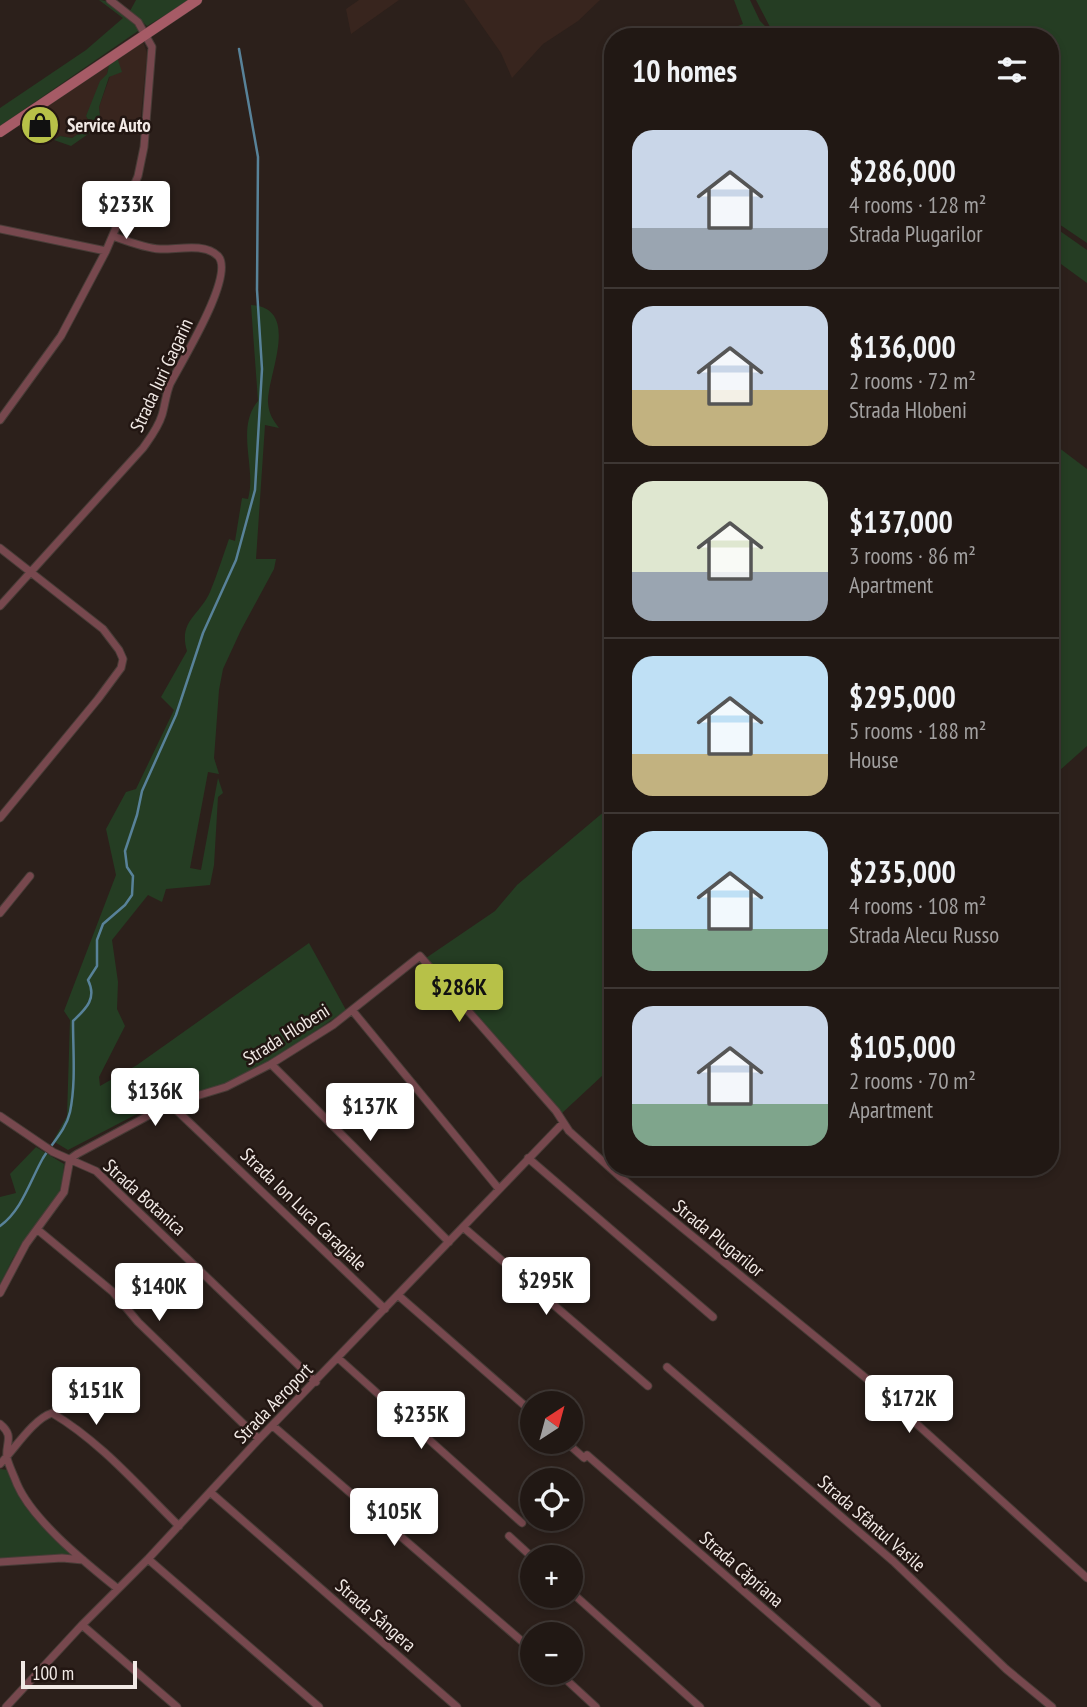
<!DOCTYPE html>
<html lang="en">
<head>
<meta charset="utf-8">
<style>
  :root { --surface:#211814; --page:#2d2522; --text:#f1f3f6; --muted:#a2a0a0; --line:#3e3734; --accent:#b7c148 }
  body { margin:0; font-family:"PT Sans Narrow",sans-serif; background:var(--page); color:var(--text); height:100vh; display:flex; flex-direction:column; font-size:26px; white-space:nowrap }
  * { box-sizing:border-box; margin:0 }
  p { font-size:23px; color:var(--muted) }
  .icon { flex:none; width:38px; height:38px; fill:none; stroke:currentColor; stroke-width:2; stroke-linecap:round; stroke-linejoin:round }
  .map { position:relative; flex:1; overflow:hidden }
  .side { position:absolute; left:604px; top:28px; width:455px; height:1148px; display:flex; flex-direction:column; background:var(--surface); border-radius:28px; box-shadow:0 4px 10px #0003,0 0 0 2px var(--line) }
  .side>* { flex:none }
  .needle { width:46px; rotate:36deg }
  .tools { position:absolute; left:520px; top:1391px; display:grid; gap:14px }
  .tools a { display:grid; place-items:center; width:63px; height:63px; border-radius:50%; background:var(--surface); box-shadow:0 4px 10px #0003,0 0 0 2px var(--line); font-size:35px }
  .scale { position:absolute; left:21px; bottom:18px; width:116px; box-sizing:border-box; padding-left:7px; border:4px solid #f1e9e5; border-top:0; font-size:19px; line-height:24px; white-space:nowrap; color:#f1e9e5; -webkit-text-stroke:5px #221612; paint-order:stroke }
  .price { position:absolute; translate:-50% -60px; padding:0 16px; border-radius:7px; background:#fff; color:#222; font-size:23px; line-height:46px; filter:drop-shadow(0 2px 4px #0008) }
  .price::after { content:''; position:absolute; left:50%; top:42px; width:21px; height:16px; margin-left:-10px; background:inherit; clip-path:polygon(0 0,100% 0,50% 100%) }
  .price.selected { background:var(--accent); color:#111 }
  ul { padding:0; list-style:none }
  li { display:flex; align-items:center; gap:21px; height:175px; padding:0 28px }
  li+li { border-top:2px solid var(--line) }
  li span { display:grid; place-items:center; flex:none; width:196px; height:140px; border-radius:21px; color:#555 }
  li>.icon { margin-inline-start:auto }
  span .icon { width:84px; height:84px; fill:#fffc; stroke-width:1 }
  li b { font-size:30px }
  h2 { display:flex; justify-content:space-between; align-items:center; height:84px; padding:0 28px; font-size:30px }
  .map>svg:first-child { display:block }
</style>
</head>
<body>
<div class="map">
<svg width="1087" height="1707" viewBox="0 0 1087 1707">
  <rect width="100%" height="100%" fill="#2c201b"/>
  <path fill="#38251e" d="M359,0h40l-48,34 -5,-25z
    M464,0h136l-22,21 -35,23 -31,34 -11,-25z
    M142,39l5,14 -8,82 -47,-4 9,-6 -2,-18 18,-50z
    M110,61l-3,13 -21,42 5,9 -19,13 -12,-2 -12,7 -6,-1 -8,-10 -9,4 -8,-13z"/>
  <path fill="#253d23" d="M99,0c15,0 29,17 39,26v5l-138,95v-18l86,-58 37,-32z
    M136,0h54l-43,26 -17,-15z
    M734,0h16l10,21 16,16h-28l-10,-11 5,-2z
    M756,0h331v243l-37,-25v-181h-266l-14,-10z
    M117,57l5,15 -13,5 -10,30 2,18 -30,21 -17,-6 6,-4 12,2 19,-13 -5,-9 14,-35 7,-7 3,-13z
    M1050,224l37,26v33l-37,-27z
    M251,305c51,3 16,70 17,98 1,11 5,17 11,25l-14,-3 -9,134h20l-2,10 -33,61 -18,39 -4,21 -5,68 5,16 -11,-2 -18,96 11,2 17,-92 5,15 -5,4 -4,68 -4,20 -44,4 -4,13 -14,-7 -36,45 6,42 -1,27 8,17 -26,51 1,9 37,-21 172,-122 37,67 -74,51 -48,25 -66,17 -90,47 -15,-9 14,-25 3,-96 -6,-9 52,-136 -10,-46 20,-37 10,-3 38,-79 -13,-13 26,-46c-9,-30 13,-36 23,-59 7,-17 13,-36 19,-53l6,2 7,-43 6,1c9,-31 -13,-70 10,-98z
    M1050,441l37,28v277l-37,33z
    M612,805v264l-9,6 -42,39 -135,-156 69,-47 22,-26z
    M36,1147l28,17 -2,23 -5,10 -44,61 -13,27v-88l16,-4 -6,-19z
    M0,1469l8,1 9,19 58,67 -75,4z"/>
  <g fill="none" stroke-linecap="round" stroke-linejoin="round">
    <path stroke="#588299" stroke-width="2.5" d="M0,1226c22,-16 30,-45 43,-68 9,-15 23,-28 27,-46 6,-29 3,-61 3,-91 14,-13 24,-23 15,-41l9,-14v-26l6,-16 22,-19 7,-10 1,-19 -6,-9 -2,-16 12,-36 5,-24 34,-76 27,-82 33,-73 19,-70 7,-121 -5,-79 1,-133 -19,-108"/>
    <defs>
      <path id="minor" d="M0,229l106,22
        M0,420l61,-84 45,-85 32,-75 6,-29 8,-100 -14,-25 -28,-22
        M0,548l103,81 16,21 4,9 -2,9 -23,31 -98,119
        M0,606l143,-158c7,-10 15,-20 19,-33 3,-10 4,-21 8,-31 10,-20 66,-109 48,-128 -14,-14 -42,-6 -58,-7 -16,-1 -33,-8 -47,-13
        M0,913l30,-37
        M352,1010l147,179
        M271,1064l178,178
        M170,1104l215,205
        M0,1116l53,36 43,19 220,211
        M528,1158l185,159
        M463,1227l185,159
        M38,1230l75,62 25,30 121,117
        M0,1293l26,-49 38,-52 6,-33 7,-5 93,-50 56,-17 45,-23 62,-39 87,-69 136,155 13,20 50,45 248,203 220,199
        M399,1296l133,116
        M338,1358l184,165
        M667,1367l226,194 113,108 46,38
        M0,1424c15,12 5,19 7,34 2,8 7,18 10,26 16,37 69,79 101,105
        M273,1426l259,224
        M566,1442l18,16
        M587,1455l290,252
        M0,1464c14,-14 33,-45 52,-51 49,29 87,74 127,113
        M210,1492l247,215
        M509,1536l24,22
        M148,1559l171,148
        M0,1562l62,-4 21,2
        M570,1591l130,116
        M82,1625l95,82
        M559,1673l37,34
        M6,1707l76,-82 66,-66 111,-120 304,-316"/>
      <path id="secondary" d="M0,132l197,-132"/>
    </defs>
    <use href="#minor" stroke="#483c37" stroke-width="9"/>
    <use href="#secondary" stroke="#483c37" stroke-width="11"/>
    <use href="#minor" stroke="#77484e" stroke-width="7"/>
    <use href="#secondary" stroke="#a65b66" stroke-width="10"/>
  </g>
  <defs>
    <symbol id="shop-disc" viewBox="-11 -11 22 22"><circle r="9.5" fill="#b7c148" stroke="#221612"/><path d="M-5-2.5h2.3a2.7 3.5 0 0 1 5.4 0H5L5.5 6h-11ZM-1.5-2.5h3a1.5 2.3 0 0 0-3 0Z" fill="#111"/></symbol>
  </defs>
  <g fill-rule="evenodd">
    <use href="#shop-disc" x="18" y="103" width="44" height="44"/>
  </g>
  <g text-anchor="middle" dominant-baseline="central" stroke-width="5" stroke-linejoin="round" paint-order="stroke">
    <g font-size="19" font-weight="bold" fill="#f1e9e5" stroke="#221612" text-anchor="start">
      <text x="67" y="125">Service Auto</text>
    </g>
    <g font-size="19" fill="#f1e9e5" stroke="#221612">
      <text transform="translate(161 375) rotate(-65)">Strada Iuri Gagarin</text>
      <text transform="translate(286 1034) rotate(-32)">Strada Hlobeni</text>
      <text transform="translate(145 1197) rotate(42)">Strada Botanica</text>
      <text transform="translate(304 1209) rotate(44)">Strada Ion Luca Caragiale</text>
      <text transform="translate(719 1238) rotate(39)">Strada Plugarilor</text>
      <text transform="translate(273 1403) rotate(-46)">Strada Aeroport</text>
      <text transform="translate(872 1523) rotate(41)">Strada Sfântul Vasile</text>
      <text transform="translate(742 1569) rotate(41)">Strada Căpriana</text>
      <text transform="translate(376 1615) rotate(41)">Strada Sângera</text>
    </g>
  </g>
</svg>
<div class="tools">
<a><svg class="needle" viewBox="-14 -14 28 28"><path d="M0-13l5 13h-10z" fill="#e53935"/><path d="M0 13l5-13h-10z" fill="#a2a0a0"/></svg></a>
<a><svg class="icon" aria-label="locate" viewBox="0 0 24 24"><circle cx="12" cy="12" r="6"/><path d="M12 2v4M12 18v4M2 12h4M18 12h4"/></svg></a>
<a>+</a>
<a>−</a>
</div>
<div class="scale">100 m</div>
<b class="price" style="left:126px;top:241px">$233K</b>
<b class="price selected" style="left:459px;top:1024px">$286K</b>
<b class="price" style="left:155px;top:1128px">$136K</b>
<b class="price" style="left:370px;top:1143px">$137K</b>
<b class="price" style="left:546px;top:1317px">$295K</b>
<b class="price" style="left:159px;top:1323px">$140K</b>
<b class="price" style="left:96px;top:1427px">$151K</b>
<b class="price" style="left:909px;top:1435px">$172K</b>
<b class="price" style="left:421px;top:1451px">$235K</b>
<b class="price" style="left:394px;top:1548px">$105K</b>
<section class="side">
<h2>10 homes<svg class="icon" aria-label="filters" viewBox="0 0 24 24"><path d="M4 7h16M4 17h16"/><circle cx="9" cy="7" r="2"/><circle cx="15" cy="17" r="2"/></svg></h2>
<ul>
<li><span style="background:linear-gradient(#c9d6e8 70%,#9aa5b1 0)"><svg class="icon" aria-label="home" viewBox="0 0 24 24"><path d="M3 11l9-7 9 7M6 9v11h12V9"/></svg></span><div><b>$286,000</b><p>4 rooms · 128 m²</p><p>Strada Plugarilor</p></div></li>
<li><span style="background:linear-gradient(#c9d6e8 60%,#c2b280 0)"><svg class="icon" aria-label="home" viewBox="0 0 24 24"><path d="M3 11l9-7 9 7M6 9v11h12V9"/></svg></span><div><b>$136,000</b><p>2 rooms · 72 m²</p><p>Strada Hlobeni</p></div></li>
<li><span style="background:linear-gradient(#dfe7d0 65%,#9aa5b1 0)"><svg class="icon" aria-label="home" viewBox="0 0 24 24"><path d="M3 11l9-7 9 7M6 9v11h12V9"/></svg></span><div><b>$137,000</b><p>3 rooms · 86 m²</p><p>Apartment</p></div></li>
<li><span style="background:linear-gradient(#bfe0f5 70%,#c2b280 0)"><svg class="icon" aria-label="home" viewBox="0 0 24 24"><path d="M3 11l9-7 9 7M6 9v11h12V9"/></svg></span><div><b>$295,000</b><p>5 rooms · 188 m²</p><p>House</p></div></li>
<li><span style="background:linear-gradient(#bfe0f5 70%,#7fa58c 0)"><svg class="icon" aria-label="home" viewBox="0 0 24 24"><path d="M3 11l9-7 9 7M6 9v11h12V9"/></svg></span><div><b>$235,000</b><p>4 rooms · 108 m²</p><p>Strada Alecu Russo</p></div></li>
<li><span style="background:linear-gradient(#c9d6e8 70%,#7fa58c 0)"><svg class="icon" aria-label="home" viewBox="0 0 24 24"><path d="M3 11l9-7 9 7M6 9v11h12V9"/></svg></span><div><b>$105,000</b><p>2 rooms · 70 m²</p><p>Apartment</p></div></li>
</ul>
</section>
</div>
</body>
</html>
